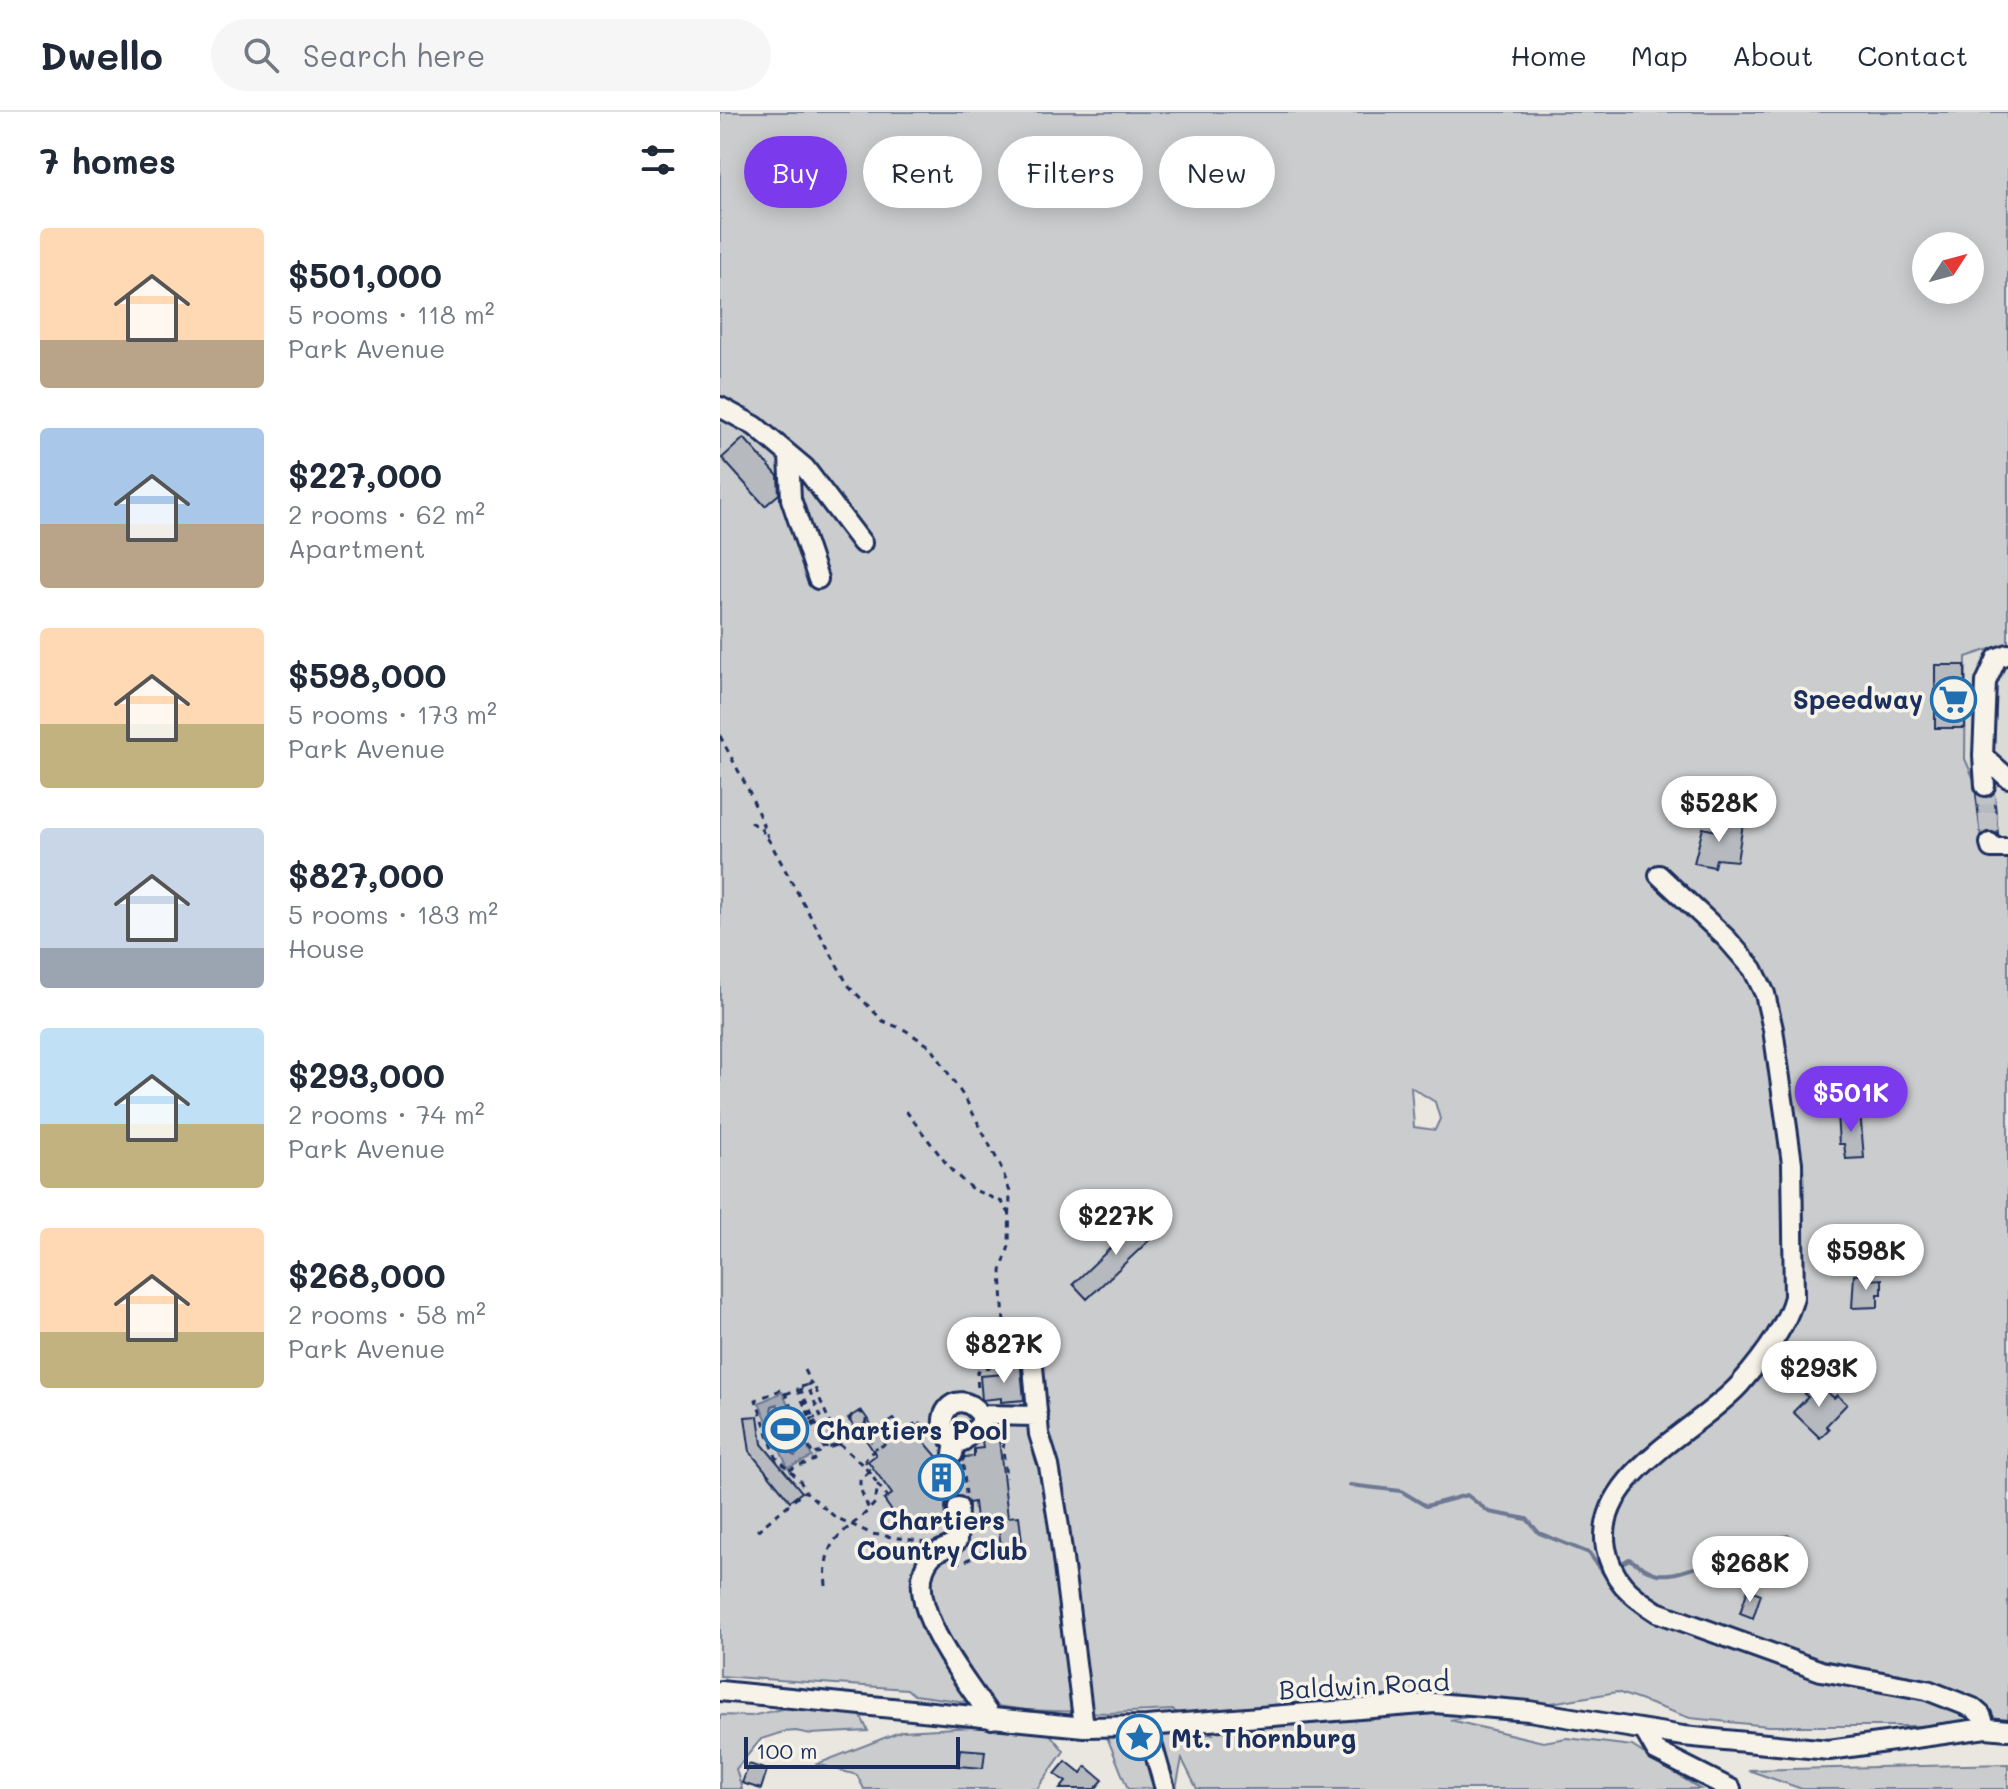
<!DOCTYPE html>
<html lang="en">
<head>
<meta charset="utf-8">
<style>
  :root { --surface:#fff; --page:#f6f6f7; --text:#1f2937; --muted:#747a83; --line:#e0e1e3; --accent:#7c3aed }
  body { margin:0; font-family:Mali,sans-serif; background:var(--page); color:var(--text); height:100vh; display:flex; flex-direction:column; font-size:30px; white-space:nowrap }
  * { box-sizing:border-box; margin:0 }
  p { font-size:26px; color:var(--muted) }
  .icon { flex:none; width:44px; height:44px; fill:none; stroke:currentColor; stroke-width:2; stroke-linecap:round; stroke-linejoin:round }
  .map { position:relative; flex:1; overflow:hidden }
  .details { display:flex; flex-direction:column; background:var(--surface); width:720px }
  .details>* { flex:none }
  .hud { position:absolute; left:24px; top:24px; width:760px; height:72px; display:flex; gap:16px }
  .needle { width:52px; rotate:54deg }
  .controls { position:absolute; left:1192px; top:120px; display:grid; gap:16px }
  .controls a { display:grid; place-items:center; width:72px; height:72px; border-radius:50%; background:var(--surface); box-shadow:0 4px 20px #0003; font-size:40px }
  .scale { position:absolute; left:24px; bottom:20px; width:216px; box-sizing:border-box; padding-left:8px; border:4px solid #1b2f5e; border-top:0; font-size:22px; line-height:28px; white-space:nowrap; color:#1b2f5e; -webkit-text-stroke:6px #f7f3e8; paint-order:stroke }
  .price { position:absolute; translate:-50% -68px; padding:0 18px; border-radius:28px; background:#fff; color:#222; font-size:26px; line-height:52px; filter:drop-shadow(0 2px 4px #0008) }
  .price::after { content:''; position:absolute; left:50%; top:48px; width:24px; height:18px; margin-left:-12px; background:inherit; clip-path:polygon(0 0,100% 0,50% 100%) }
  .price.active { background:var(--accent); color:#fff }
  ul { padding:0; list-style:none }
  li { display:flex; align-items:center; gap:24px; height:200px; padding:0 40px }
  li span { display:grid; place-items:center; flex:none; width:224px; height:160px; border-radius:8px; color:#555 }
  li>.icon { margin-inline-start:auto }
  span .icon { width:96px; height:96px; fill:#fffc; stroke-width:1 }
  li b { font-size:34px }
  h2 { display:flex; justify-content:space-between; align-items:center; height:96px; padding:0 40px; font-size:34px }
  .pill { padding:0 28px; border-radius:36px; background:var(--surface); box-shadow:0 4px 20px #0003; font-size:28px; line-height:72px }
  .pill.active { background:var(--accent); color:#fff }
  header { display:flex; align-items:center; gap:48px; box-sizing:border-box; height:112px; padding:0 40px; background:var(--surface); border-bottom:2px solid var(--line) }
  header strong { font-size:38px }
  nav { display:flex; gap:44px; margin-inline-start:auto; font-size:28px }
  .search { width:560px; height:72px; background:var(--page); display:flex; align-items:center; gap:20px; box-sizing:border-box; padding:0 28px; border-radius:44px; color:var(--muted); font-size:30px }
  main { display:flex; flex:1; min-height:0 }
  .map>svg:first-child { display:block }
</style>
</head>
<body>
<header>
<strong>Dwello</strong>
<div class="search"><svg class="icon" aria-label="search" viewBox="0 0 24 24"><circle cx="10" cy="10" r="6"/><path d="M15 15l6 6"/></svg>Search here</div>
<nav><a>Home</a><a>Map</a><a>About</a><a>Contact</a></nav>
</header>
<main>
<section class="details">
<h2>7 homes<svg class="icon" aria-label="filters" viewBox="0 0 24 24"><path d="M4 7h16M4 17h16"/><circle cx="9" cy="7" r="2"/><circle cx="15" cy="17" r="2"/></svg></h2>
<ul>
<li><span style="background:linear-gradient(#ffd9b3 70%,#b9a48a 0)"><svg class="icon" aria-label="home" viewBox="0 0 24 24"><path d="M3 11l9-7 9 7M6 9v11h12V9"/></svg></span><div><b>$501,000</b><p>5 rooms · 118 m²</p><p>Park Avenue</p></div></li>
<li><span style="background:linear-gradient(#a9c7e8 60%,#b9a48a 0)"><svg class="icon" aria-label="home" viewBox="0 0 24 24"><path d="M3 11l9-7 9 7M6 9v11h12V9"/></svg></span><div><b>$227,000</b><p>2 rooms · 62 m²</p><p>Apartment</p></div></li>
<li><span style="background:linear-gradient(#ffd9b3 60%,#c2b280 0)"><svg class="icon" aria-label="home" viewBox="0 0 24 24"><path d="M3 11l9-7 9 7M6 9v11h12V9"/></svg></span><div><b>$598,000</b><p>5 rooms · 173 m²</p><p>Park Avenue</p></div></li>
<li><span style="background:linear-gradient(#c9d6e8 75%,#9aa5b1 0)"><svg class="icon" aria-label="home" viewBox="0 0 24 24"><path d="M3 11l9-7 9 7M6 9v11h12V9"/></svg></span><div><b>$827,000</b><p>5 rooms · 183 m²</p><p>House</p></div></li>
<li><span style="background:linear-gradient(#bfe0f5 60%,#c2b280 0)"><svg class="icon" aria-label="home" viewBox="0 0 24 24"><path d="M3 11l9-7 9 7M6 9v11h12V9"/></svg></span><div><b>$293,000</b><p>2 rooms · 74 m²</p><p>Park Avenue</p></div></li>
<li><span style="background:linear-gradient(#ffd9b3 65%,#c2b280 0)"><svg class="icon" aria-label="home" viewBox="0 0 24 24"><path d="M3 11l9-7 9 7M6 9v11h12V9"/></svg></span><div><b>$268,000</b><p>2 rooms · 58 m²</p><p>Park Avenue</p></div></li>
</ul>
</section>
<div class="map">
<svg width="1288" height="1677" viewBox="0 0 1288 1677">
  <rect width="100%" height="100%" fill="#eae7e0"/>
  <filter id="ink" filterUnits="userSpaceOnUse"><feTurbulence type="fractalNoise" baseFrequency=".0125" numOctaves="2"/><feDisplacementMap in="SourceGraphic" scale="16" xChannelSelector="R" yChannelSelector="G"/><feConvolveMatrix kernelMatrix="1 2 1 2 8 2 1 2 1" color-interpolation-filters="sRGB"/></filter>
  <g filter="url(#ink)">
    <path fill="#dadad6" d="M1288,512v236l-28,4 -55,-215z"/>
    <path fill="#cbcccd" stroke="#737e96" stroke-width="2" fill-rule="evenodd" d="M0,0h1288v531l-42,14 -1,102 43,97v870h-240l-78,-8 -73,-26 -167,28 93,22 24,-4 65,8 68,43h-503l-15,-30 -6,29 -48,1 -21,-52 105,-3 -39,-24 -65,3 -81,-3 -113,-15 -7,-6 -187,-13zM1206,134h44v44h-44zM691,975l24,15 5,17 -5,11 -21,-3z
      M75,1594l63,4 10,21 -58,3 -14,-3 -13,1 -22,7 -25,30 6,20h-22v-74l31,1z
      M254,1615l75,6 15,18 -27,38h-173l-7,-14 -40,-11 85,-33z
      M1288,1652v25h-206l-54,-19z"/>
    <path fill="#a3a8b4" stroke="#6d7892" stroke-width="2" d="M62,1280l30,65 -24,11 -29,-65z"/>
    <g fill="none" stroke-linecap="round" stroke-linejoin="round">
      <path stroke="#515f80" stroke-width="2" d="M57,1292l23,46 -5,6 -4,-2 -20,-44 1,-4z"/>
      <path stroke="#6d7892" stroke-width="4" d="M630,1373l51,6 25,15 41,-11 22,17 38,7 12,14 50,20 16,22
        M901,1452l8,-5c9,5 20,14 29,15 25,3 39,-14 64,-6l26,-22 40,-10"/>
    </g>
    <path fill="#b6babf" stroke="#1b2f5e" stroke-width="2" d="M24,326l34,38 1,18 -14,12 -43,-48z
      M1215,553h30v28h9l-1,14h-8v21h-30z
      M1256,682l9,4 9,-4 4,40 -10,-3 -7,5z
      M1003,709l20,3 -6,37 -21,-2 -2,8 -20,-4 9,-35 18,4z
      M1140,999l4,47 -18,1 -2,-15h-5l-2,-32z
      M425,1103l15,15 -73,69 -14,-15z
      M1134,1163h14l1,5 13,-1v15h-4v13l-26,1z
      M300,1247l4,41 -23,2v-4l-19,2 -2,-24 24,-2v-5l8,-1 -1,-8z
      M1096,1270l18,16 3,-3 10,9 -21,22 3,3 -9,9 -27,-26 15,-15 -4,-3z
      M141,1298l15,21 18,-12 11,16 13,-10 9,10 -5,4 17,20 13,7 10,-4 3,-5 9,-1v-7l9,-1 -1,-8 8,-8 8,-1 10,86 11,-1 3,26 -21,3 -3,-20 -21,3 -3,-26 -5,1 -10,-8 -11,5 -3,6 1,17 -12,8 -10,-13 -18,13 -22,-31 8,-6 -24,-33 8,-6 -18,-27 -2,2 -8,-12z
      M38,1304l4,28 40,48 -12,9 -40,-49 -5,-35z
      M1028,1477l13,5 -8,24 -13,-5z
      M240,1637l25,2 -2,17 -25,-2z
      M346,1649l15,12 5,-7 17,14 -8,9h-35l6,-7 -11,-8z
      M29,1652l18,6 -6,19 -19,-6z"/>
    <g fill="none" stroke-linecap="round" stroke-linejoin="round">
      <path stroke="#c1c2c6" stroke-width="18" stroke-dasharray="18 9" stroke-linecap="butt" d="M1265,674l5,57
        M233,1342l5,53"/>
      <defs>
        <path id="minor" d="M0,295l35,19 50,42 57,75
          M69,343l2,44 27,80
          M1288,542l-11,4 -11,24 -3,74 25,22
          M1263,644l2,30
          M1270,731l1,5h17
          M939,763l68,64 26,30 12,25 8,35 19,134 2,134c-8,31 -33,63 -54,87 -41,46 -147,91 -134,164 6,32 24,47 51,64l164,59 106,19 46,18 8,7 5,13
          M312,1243l7,79 10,32 10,61 25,200
          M235,1331c-29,-20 0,-62 26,-28
          M233,1342l2,-11 8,-2 18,-17v-9l57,1
          M238,1395l-1,34c-8,8 -20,8 -26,16 -35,41 38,127 61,162
          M0,1579l364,36 63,-1 288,-23 94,8 154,25 146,14 157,-22 22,2
          M427,1614l18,63
          M924,1618l12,21 75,38"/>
      </defs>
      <use href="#minor" stroke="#1b2f5e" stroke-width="24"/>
      <path stroke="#1b2f5e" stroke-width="3" stroke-dasharray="6 6" stroke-linecap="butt" d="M0,624l29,55 19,46
        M30,710l11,7 9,13 78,143 35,36 22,9 26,17 35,53 35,67 9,25 -1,54 -8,25 5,87 -9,8 -17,3 -3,5 1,18
        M186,999l46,60 20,18 30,13 7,11
        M84,1258l7,14
        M87,1273l6,-2 26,61 -5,2
        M81,1275l6,-2 27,61 -6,2
        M80,1276l27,61
        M66,1282l11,-5 28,61 -12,5
        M130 1308a8 8 0 1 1 16 0a8 8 0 1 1-16 0Z
        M79,1312l23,-9
        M142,1315l15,22
        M286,1318l-3,19 3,29
        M119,1332l25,22 14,18
        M243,1353l3,29
        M227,1357l3,24
        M69,1358l26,-10 -32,-71 -27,11 20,57 13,13 10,9 6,11
        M149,1359l-9,9v8l9,22
        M151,1362l-6,-14 3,-5 51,-34 8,9
        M37,1419l48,-40 30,26 37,17 54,8
        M234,1451c13,1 29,-14 43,-18
        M106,1474c-4,-55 20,-49 49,-83l3,-18 10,12"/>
      <use href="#minor" stroke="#f7f3e8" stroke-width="18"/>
    </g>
  </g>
  <defs>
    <symbol id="supermarket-ring" viewBox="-11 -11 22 22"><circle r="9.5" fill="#f7f3e8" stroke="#1f6fb2" stroke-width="1.5"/><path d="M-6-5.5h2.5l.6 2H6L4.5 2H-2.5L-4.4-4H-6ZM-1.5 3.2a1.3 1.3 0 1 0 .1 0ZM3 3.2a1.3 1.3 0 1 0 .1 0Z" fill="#1f6fb2"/></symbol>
    <symbol id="stadium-ring" viewBox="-11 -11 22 22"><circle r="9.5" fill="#f7f3e8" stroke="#1f6fb2" stroke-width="1.5"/><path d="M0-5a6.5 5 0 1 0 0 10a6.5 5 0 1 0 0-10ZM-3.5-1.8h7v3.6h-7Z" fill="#1f6fb2"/></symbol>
    <symbol id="building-ring" viewBox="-11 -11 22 22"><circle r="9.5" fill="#f7f3e8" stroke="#1f6fb2" stroke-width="1.5"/><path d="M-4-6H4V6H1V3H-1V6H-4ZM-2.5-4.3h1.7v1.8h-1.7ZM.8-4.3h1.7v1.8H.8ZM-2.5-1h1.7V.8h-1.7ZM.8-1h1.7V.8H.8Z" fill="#1f6fb2"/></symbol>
    <symbol id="sight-ring" viewBox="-11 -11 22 22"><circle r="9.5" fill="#f7f3e8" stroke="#1f6fb2" stroke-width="1.5"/><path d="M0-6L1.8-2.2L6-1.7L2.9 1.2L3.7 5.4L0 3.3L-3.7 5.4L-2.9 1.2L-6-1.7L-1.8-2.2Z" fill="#1f6fb2"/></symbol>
  </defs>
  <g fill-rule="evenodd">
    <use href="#supermarket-ring" x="1208" y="562" width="51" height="51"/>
    <use href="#stadium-ring" x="40" y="1292" width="51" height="51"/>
    <use href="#building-ring" x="196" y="1340" width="51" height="51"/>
    <use href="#sight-ring" x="394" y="1600" width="51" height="51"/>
  </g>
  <g text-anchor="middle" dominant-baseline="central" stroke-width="7" stroke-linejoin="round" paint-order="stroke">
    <g font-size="26" font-weight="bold" fill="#1b2f5e" stroke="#f7f3e8" text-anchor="start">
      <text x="1203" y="587" text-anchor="end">Speedway</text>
      <text x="96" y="1318">Chartiers Pool</text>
      <text x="222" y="1408" text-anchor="middle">Chartiers<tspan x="222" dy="30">Country Club</tspan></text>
      <text x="451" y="1626">Mt. Thornburg</text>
    </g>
    <g font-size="26" fill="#1b2f5e" stroke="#f7f3e8">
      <text transform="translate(644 1573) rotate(-3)">Baldwin Road</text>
    </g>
  </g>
</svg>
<div class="controls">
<a><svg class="needle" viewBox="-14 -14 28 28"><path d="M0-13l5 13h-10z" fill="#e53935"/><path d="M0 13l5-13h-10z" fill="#747a83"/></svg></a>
</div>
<div class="scale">100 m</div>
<b class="price" style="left:999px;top:732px">$528K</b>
<b class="price active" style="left:1131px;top:1022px">$501K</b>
<b class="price" style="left:396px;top:1145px">$227K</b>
<b class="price" style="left:1146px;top:1180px">$598K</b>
<b class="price" style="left:284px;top:1273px">$827K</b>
<b class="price" style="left:1099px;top:1297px">$293K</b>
<b class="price" style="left:1030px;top:1492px">$268K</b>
<div class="hud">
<a class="pill active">Buy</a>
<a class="pill">Rent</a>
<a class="pill">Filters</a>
<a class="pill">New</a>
</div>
</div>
</main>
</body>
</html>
